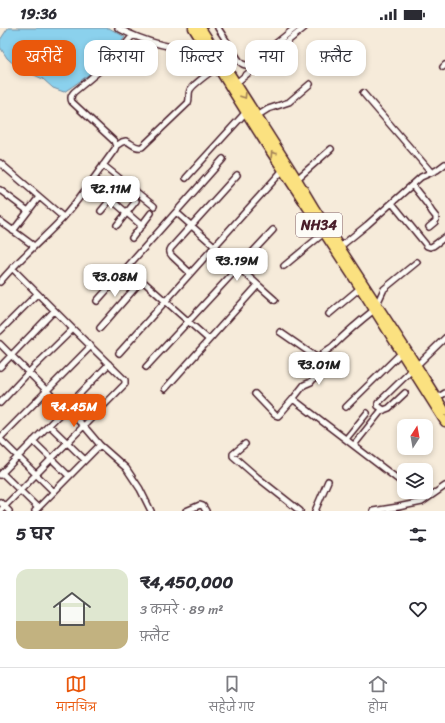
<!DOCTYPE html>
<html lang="hi">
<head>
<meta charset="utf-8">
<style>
  :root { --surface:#fff; --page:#f2f2f3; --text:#2b2b33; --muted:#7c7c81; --line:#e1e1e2; --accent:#ea580c }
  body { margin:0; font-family:Sriracha,"Playpen Sans Deva",sans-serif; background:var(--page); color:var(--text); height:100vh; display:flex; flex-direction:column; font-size:15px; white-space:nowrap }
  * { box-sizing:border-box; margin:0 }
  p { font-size:13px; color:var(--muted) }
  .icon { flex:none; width:22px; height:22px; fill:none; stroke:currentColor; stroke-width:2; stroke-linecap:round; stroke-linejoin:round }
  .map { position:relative; height:483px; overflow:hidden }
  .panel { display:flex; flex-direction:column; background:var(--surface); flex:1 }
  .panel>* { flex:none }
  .banner { position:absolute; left:12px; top:12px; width:421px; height:36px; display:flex; gap:8px }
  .needle { width:26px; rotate:11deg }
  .tools { position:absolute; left:397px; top:391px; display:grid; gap:8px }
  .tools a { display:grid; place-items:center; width:36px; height:36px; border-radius:8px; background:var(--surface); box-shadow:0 2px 6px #0003; font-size:20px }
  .price { position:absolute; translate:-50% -34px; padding:0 9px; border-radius:8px; background:#fff; color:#222; font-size:13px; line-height:26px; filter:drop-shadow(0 1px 2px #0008) }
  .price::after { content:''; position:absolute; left:50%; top:24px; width:12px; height:9px; margin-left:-6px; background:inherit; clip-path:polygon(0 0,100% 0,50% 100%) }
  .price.selected { background:var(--accent); color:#fff }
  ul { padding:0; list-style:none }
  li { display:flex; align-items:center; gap:12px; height:100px; padding:0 16px }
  li span { display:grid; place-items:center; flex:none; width:112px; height:80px; border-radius:12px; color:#555 }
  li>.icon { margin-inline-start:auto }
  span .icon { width:48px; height:48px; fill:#fffc; stroke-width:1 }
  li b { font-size:17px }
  h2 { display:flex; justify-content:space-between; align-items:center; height:48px; padding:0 16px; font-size:17px }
  .pill { padding:0 14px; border-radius:12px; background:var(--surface); box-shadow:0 2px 6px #0003; font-size:14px; line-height:36px }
  .pill.selected { background:var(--accent); color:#fff }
  .status { display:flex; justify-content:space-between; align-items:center; height:28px; padding:0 20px; background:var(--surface); direction:ltr }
  .status svg { height:11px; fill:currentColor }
  .tab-bar { display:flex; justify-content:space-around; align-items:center; height:56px; border-top:1px solid var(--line); background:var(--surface); font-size:11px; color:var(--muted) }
  .tab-bar a { display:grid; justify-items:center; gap:2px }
  .tab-bar .selected { color:var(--accent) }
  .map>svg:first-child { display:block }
</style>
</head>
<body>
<div class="status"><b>19:36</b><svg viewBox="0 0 49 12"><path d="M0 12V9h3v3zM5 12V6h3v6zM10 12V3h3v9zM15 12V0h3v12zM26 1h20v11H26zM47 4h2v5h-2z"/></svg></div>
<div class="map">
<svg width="445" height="483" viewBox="0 0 445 483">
  <rect width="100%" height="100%" fill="#f6ebda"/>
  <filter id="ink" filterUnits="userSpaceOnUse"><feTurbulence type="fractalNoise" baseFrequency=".025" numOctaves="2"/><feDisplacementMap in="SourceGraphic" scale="8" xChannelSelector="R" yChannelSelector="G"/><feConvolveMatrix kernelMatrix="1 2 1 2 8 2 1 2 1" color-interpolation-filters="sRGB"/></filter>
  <g filter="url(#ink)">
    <path fill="#8bd1ed" stroke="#718a9f" d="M8,0h101l16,9c-15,23 -38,40 -61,55l-11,-4 -10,-9 -25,-11 -11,-10 -7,-11v-7z"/>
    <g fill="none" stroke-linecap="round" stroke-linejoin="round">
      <defs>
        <path id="minor" d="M118,0c28,15 58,22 90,23
          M218,0l22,34c3,3 6,4 10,2l45,-36
          M443,39l2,-2
          M236,55l68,-55
          M363,65l68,79
          M257,88l11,-7 21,-7 21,-18
          M116,118l6,-4 4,-1c6,2 9,8 16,6l46,-44c2,-4 0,-9 2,-13 3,-6 21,-18 27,-23
          M0,135l63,54
          M103,137l51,41
          M186,150l60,-66
          M297,151l34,-30
          M91,154l51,44
          M412,157l15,19 5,8 4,5v3l-1,2 -6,5
          M0,162l28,21
          M392,175l35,43 3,1 3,-1 12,-9
          M101,183l19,-23
          M176,184l99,88
          M0,193l34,25
          M117,197l19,-24
          M13,203l26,-34
          M132,210l19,-25
          M340,219l27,-22 54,-48 16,-7 8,-6
          M284,238l40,-33
          M127,239l81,72
          M190,245l-18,-17c-3,-3 -3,-5 -1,-8l66,-73
          M0,254c19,-23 42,-42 63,-64 19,-22 35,-46 52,-69l1,-3 -2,-5 -42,-39c-2,-4 -1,-7 2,-10 21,-17 42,-34 58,-56
          M97,273l126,-142
          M377,276l7,-15 33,-27
          M329,286l31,-26
          M100,300l42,-48
          M0,303l37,-37
          M280,304l39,27
          M0,316l65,65 19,17 16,19 26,23 14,21 11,22
          M119,325l164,-183
          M0,339l54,-56
          M146,339l127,-137
          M165,361l93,-104
          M255,366l20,21 3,1 2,-2 13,-15 11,-14 7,-3 3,-4 7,-11v-3l-2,-5c3,-6 9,-9 14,-13 13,-13 27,-25 41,-36
          M437,370l8,-5
          M293,371l111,85
          M0,375l29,-31 44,-43
          M346,379l55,-54
          M384,382l-6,-4v-3l67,-65
          M49,397l36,35
          M0,410l91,-92
          M0,411l54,53
          M346,411l21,-26
          M33,413l36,35
          M245,416l-12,10v2l24,21 43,34
          M354,417l27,-34 8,-3 16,-15
          M2,445l36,35
          M0,447l109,-111
          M414,464l9,8
          M0,474l9,9
          M0,483l125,-127v-4l-52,-51 -61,-61
          M35,483l65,-66
          M186,483l14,-6 3,1 3,5
          M315,483l13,-30
          M373,483l25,-4 24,-5 23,-16"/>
        <path id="highway" d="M193,0l72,115 101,154 79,125
          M201,0l96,151 18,30 102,157 28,45"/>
      </defs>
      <use href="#minor" stroke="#4a1f2b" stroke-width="8"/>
      <use href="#highway" stroke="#4a1f2b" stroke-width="11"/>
      <use href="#minor" stroke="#fdfcf7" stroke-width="5"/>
      <use href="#highway" stroke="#fbe180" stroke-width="8"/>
    </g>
    <defs><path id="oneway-chevron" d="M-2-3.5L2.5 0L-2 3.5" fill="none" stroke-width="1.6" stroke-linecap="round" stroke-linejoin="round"/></defs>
    <g stroke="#a28056">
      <use href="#oneway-chevron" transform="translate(244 68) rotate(58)"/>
      <use href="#oneway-chevron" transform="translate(273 126) rotate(-123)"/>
    </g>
  </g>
  <g text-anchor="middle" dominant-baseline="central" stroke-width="3.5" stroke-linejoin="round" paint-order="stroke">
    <rect fill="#fdfcf7" stroke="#806168" stroke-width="1" x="296" y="185" width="46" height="24" rx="3"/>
    <g font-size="14" font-weight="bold" fill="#4a1f2b">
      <text x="319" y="197">NH34</text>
    </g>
  </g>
</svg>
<div class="tools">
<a><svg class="needle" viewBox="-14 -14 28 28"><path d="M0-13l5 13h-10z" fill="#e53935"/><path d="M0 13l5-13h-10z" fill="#7c7c81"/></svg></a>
<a><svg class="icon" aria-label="layers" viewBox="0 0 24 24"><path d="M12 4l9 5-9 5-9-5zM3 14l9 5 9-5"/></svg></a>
</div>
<b class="price" style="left:111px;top:182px">₹2.11M</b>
<b class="price" style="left:237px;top:254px">₹3.19M</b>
<b class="price" style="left:115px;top:270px">₹3.08M</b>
<b class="price" style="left:319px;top:358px">₹3.01M</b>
<b class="price selected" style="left:74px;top:400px">₹4.45M</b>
<div class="banner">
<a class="pill selected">खरीदें</a>
<a class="pill">किराया</a>
<a class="pill">फ़िल्टर</a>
<a class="pill">नया</a>
<a class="pill">फ़्लैट</a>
</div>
</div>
<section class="panel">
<h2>5 घर<svg class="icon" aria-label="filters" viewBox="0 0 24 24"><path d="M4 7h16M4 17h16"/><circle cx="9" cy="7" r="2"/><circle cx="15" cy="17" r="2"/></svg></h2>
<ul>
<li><span style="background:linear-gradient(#dfe7d0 65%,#c2b280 0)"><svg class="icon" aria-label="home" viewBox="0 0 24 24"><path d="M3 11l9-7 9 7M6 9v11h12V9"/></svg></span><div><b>₹4,450,000</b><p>3 कमरे · 89 m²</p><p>फ़्लैट</p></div><svg class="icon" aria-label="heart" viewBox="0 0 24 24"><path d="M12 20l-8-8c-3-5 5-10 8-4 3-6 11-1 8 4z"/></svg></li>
</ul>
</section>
<nav class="tab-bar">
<a class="selected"><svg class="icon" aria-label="map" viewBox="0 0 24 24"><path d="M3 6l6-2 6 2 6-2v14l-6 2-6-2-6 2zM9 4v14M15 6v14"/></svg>मानचित्र</a>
<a><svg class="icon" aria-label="saved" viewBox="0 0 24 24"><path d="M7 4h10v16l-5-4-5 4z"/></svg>सहेजे गए</a>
<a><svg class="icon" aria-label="home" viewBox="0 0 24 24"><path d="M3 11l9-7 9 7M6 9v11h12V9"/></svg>होम</a>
</nav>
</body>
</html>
